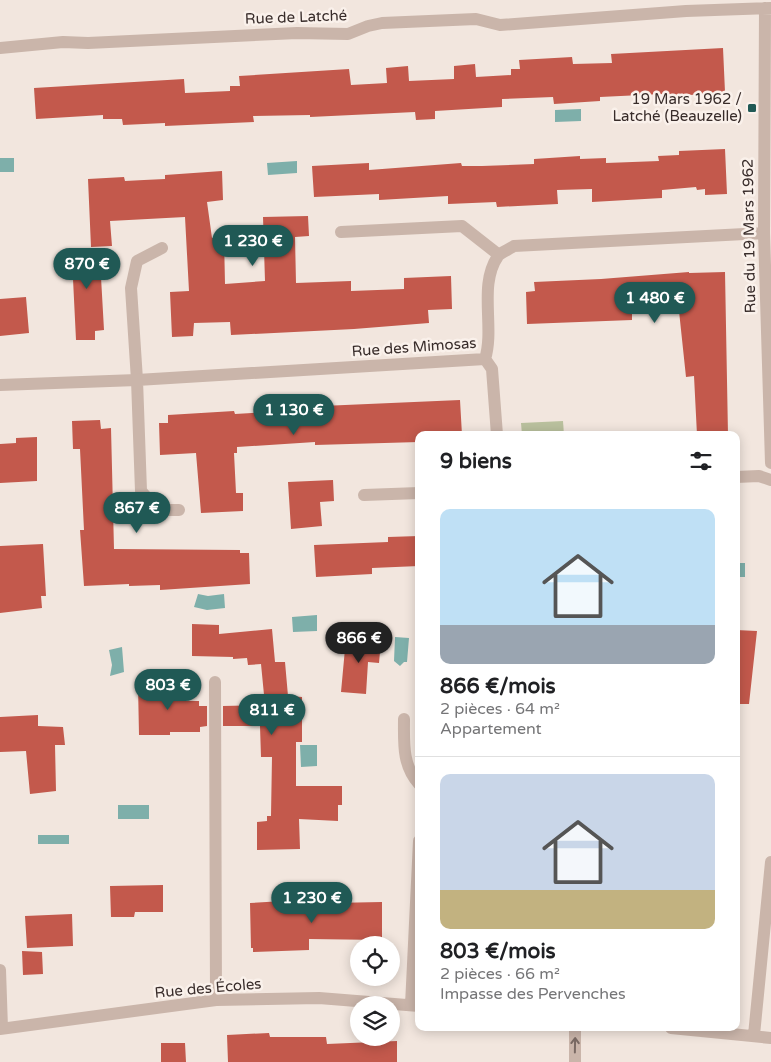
<!DOCTYPE html>
<html lang="fr">
<head>
<meta charset="utf-8">
<style>
  :root { --surface:#fff; --page:#f6f6f6; --text:#202124; --muted:#757577; --line:#e0e0e0; --accent:#205955 }
  body { margin:0; font-family:"Varela Round",sans-serif; background:var(--page); color:var(--text); height:100vh; display:flex; flex-direction:column; font-size:19px; white-space:nowrap }
  * { box-sizing:border-box; margin:0 }
  p { font-size:16px; color:var(--muted) }
  .icon { flex:none; width:28px; height:28px; fill:none; stroke:currentColor; stroke-width:2; stroke-linecap:round; stroke-linejoin:round }
  .map { position:relative; flex:1; overflow:hidden }
  .details { position:absolute; left:415px; top:431px; width:325px; height:600px; display:flex; flex-direction:column; background:var(--surface); border-radius:10px; box-shadow:0 2px 12px #0003 }
  .details>* { flex:none }
  .buttons { position:absolute; left:350px; top:936px; display:grid; gap:10px }
  .buttons a { display:grid; place-items:center; width:50px; height:50px; border-radius:50%; background:var(--surface); box-shadow:0 2px 12px #0003; font-size:25px }
  .price { position:absolute; translate:-50% -42px; padding:0 11px; border-radius:18px; background:var(--accent); color:#fff; font-size:16px; line-height:32px; filter:drop-shadow(0 1px 2px #0008) }
  .price::after { content:''; position:absolute; left:50%; top:30px; width:15px; height:11px; margin-left:-8px; background:inherit; clip-path:polygon(0 0,100% 0,50% 100%) }
  .price.active { background:#222; color:#fff }
  ul { padding:0; list-style:none }
  li { display:grid; align-content:center; gap:10px; height:265px; padding:0 25px }
  li+li { border-top:1px solid var(--line) }
  li span { display:grid; place-items:center; height:155px; border-radius:10px; color:#555 }
  li>.icon { margin-inline-start:auto }
  span .icon { width:90px; height:90px; fill:#fffc; stroke-width:1 }
  li b { font-size:21px }
  h2 { display:flex; justify-content:space-between; align-items:center; height:60px; padding:0 25px; font-size:21px }
  .map>svg:first-child { display:block }
</style>
</head>
<body>
<div class="map">
<svg width="771" height="1062" viewBox="0 0 771 1062">
  <rect width="100%" height="100%" fill="#f2e6de"/>
  <path fill="#bac19e" d="M563,421l1,14h-42l-1,-12z"/>
  <path fill="#7eafaa" d="M581,109v12l-26,1v-12z
    M0,158h14v14h-14z
    M297,161v12l-29,2 -1,-12z
    M736,563h9v14h-9z
    M198,594l10,2 16,-2 1,14 -18,2 -13,-3z
    M317,615v16l-24,1 -1,-15z
    M395,637l14,1 -2,24h-3l-4,4 -6,-5z
    M122,647l2,25 -14,4 2,-11 -3,-15z
    M300,745h17v21l-16,1z
    M118,805h31v14h-31z
    M38,835h31v9h-31z"/>
  <path fill="#c3594c" d="M723,48l2,44 -35,3 1,3 -19,2v-2h-10v-4l-62,3v4l-46,3 -1,-7 -51,2v8l-67,4v8l-19,1 -1,-8 -105,5v-2l-57,1 1,6 -89,4v-3l-42,2 -1,-6h-19v-4l-67,4 -2,-31 150,-9 1,14 45,-2v-5h10l-1,-10 110,-7 2,16 36,-2 -1,-15 22,-2 1,15 45,-2v-13l21,-2 1,13 35,-2v-6h9l-1,-9 53,-3 1,7 39,-1 -1,-9z
    M725,149l2,45 -22,1v-6l-8,1 -1,-3 -34,3v8l-70,4v-13l-35,1 1,14 -61,3 -1,-5 -48,2v-8l-69,4v-6l-65,3 -2,-31 57,-3v7l92,-7 1,3h20l52,-2v-5l46,-3v3l26,-1v5l53,-2 -1,-5 21,-1v-4z
    M222,171l1,29 -16,2 5,36 12,-1 1,47 40,-3 -2,-64 45,-1 1,20 -14,1 1,46 55,-2v10l53,-2v-11l47,-2 1,33 -24,1 1,13 -75,6 -123,6 -1,-13 -36,1 -1,13 -21,1 -2,-45 19,-1 -4,-74 -75,4 2,25 -21,1 -3,-68 36,-2 1,4 19,-1 21,-1v-4z
    M104,249l1,28h-4l3,53 -9,1v9h-19l-3,-61h-6l-2,-28z
    M689,272v1l36,-1 3,163h-31l-3,-59 -8,1 -7,-66 -47,3v6l-105,4 -1,-32 9,-1 -1,-9 67,-3z
    M26,297l3,36 -29,3v-37z
    M460,400l2,35h-43v7l-104,3v-3l-78,5v6h-3l2,40h7v18l-42,2 -5,-60 -36,2 -1,-32h9v-8l66,-4 1,3 87,-5v-3z
    M100,420l1,9 10,-1 3,121 126,1v3h9l1,31 -90,6v-5l-31,1v-2l-45,2 -4,-56h4l-4,-81h-7l-1,-28z
    M37,437v44l-37,2v-39l16,-1v-5z
    M333,480l1,21 -14,1 2,24 -31,3 -3,-47z
    M419,536v30l-47,2v6l-56,3 -2,-32 74,-3v-5z
    M43,544l3,52h-5l1,12 -42,5v-67z
    M192,624l27,1v9l53,-5 3,33h10l3,34 14,1v45h-6v44h46v19h-4v16l-39,-2 1,30 -43,1v-28l10,-1v-5h4l1,-59h-11l-1,-31h-37v-20l42,-1 -4,-41 -13,1 -1,-7 -14,1v-2l-41,-1z
    M736,630l21,1 -8,73h-13z
    M346,638l35,3 -2,22 -11,-1 -2,32 -25,-2z
    M178,684l1,17h20v5h8v20l-7,1v5h-30v3h-31l-1,-50z
    M38,715v11l25,1 2,18h-10l1,46 -26,3 -4,-43 -26,1v-35z
    M163,885v27h-28l-1,5h-23l-1,-31z
    M283,901v3l99,-2v38l-73,-1v11l-56,2v-4h-2l-1,-45z
    M72,914l1,32 -46,2 -2,-32z
    M22,951l20,1 1,22 -20,1z
    M269,1033l1,4h56l1,7 70,-3v21h-169l-1,-27z
    M161,1043h24l1,19h-25z"/>
  <g fill="none" stroke-linecap="round" stroke-linejoin="round">
    <path stroke="#cab5aa" stroke-width="12" d="M137,380l-6,-92 6,-27 25,-13
      M364,495l55,-2
      M215,682l1,318
      M0,970l2,58"/>
    <path stroke="#cab5aa" stroke-width="12" d="M765,8l-1,225 7,230
      M0,48l63,-6 25,1 209,-10 51,1 20,-8 14,-3 94,-4 24,6 186,-14 85,-3
      M341,232l121,-6 37,29
      M485,359l7,10 5,66
      M137,380l4,111 17,19h21
      M0,385l137,-5 348,-21c10,-32 -7,-74 13,-103 3,-4 12,-7 16,-10l250,-13
      M736,477l23,-1 12,4
      M404,719c0,24 -2,46 15,65
      M411,1005l8,-164
      M671,1028l100,10
      M0,1029l216,-29 103,-2 100,8
      M754,1035l17,-173
      M575,1062v-34"/>
  </g>
  <defs><path id="oneway-shaft" d="M-6 0H5M1.5-3L5.5 0L1.5 3" fill="none" stroke-width="1.6" stroke-linecap="round" stroke-linejoin="round" transform="scale(1.25)"/></defs>
  <use stroke="#7a6a64" href="#oneway-shaft" transform="translate(575 1045) rotate(-89)"/>
  <rect fill="#205955" stroke="#faf1eb" stroke-width="2" x="747" y="103" width="10" height="10" rx="2.5"/>
  <g text-anchor="middle" dominant-baseline="central" stroke-width="5" stroke-linejoin="round" paint-order="stroke">
    <g font-size="15" fill="#382c2a" stroke="#faf1eb">
      <text transform="translate(296 17) rotate(-2)">Rue de Latché</text>
      <text transform="translate(749 236) rotate(-91)">Rue du 19 Mars 1962</text>
      <text transform="translate(414 347) rotate(-4)">Rue des Mimosas</text>
      <text transform="translate(208 988) rotate(-5)">Rue des Écoles</text>
    </g>
    <g font-size="15" fill="#382c2a" stroke="#faf1eb" text-anchor="end">
      <text x="742" y="99">19 Mars 1962 /<tspan x="742" dy="17">Latché (Beauzelle)</tspan></text>
    </g>
  </g>
</svg>
<div class="buttons">
<a><svg class="icon" aria-label="locate" viewBox="0 0 24 24"><circle cx="12" cy="12" r="6"/><path d="M12 2v4M12 18v4M2 12h4M18 12h4"/></svg></a>
<a><svg class="icon" aria-label="layers" viewBox="0 0 24 24"><path d="M12 4l9 5-9 5-9-5zM3 14l9 5 9-5"/></svg></a>
</div>
<b class="price" style="left:253px;top:267px">1 230 €</b>
<b class="price" style="left:87px;top:290px">870 €</b>
<b class="price" style="left:655px;top:324px">1 480 €</b>
<b class="price" style="left:294px;top:436px">1 130 €</b>
<b class="price" style="left:137px;top:534px">867 €</b>
<b class="price active" style="left:359px;top:664px">866 €</b>
<b class="price" style="left:168px;top:711px">803 €</b>
<b class="price" style="left:272px;top:736px">811 €</b>
<b class="price" style="left:312px;top:924px">1 230 €</b>
<section class="details">
<h2>9 biens<svg class="icon" aria-label="filters" viewBox="0 0 24 24"><path d="M4 7h16M4 17h16"/><circle cx="9" cy="7" r="2"/><circle cx="15" cy="17" r="2"/></svg></h2>
<ul>
<li><span style="background:linear-gradient(#bfe0f5 75%,#9aa5b1 0)"><svg class="icon" aria-label="home" viewBox="0 0 24 24"><path d="M3 11l9-7 9 7M6 9v11h12V9"/></svg></span><div><b>866 €/mois</b><p>2 pièces · 64 m²</p><p>Appartement</p></div></li>
<li><span style="background:linear-gradient(#c9d6e8 75%,#c2b280 0)"><svg class="icon" aria-label="home" viewBox="0 0 24 24"><path d="M3 11l9-7 9 7M6 9v11h12V9"/></svg></span><div><b>803 €/mois</b><p>2 pièces · 66 m²</p><p>Impasse des Pervenches</p></div></li>
</ul>
</section>
</div>
</body>
</html>
